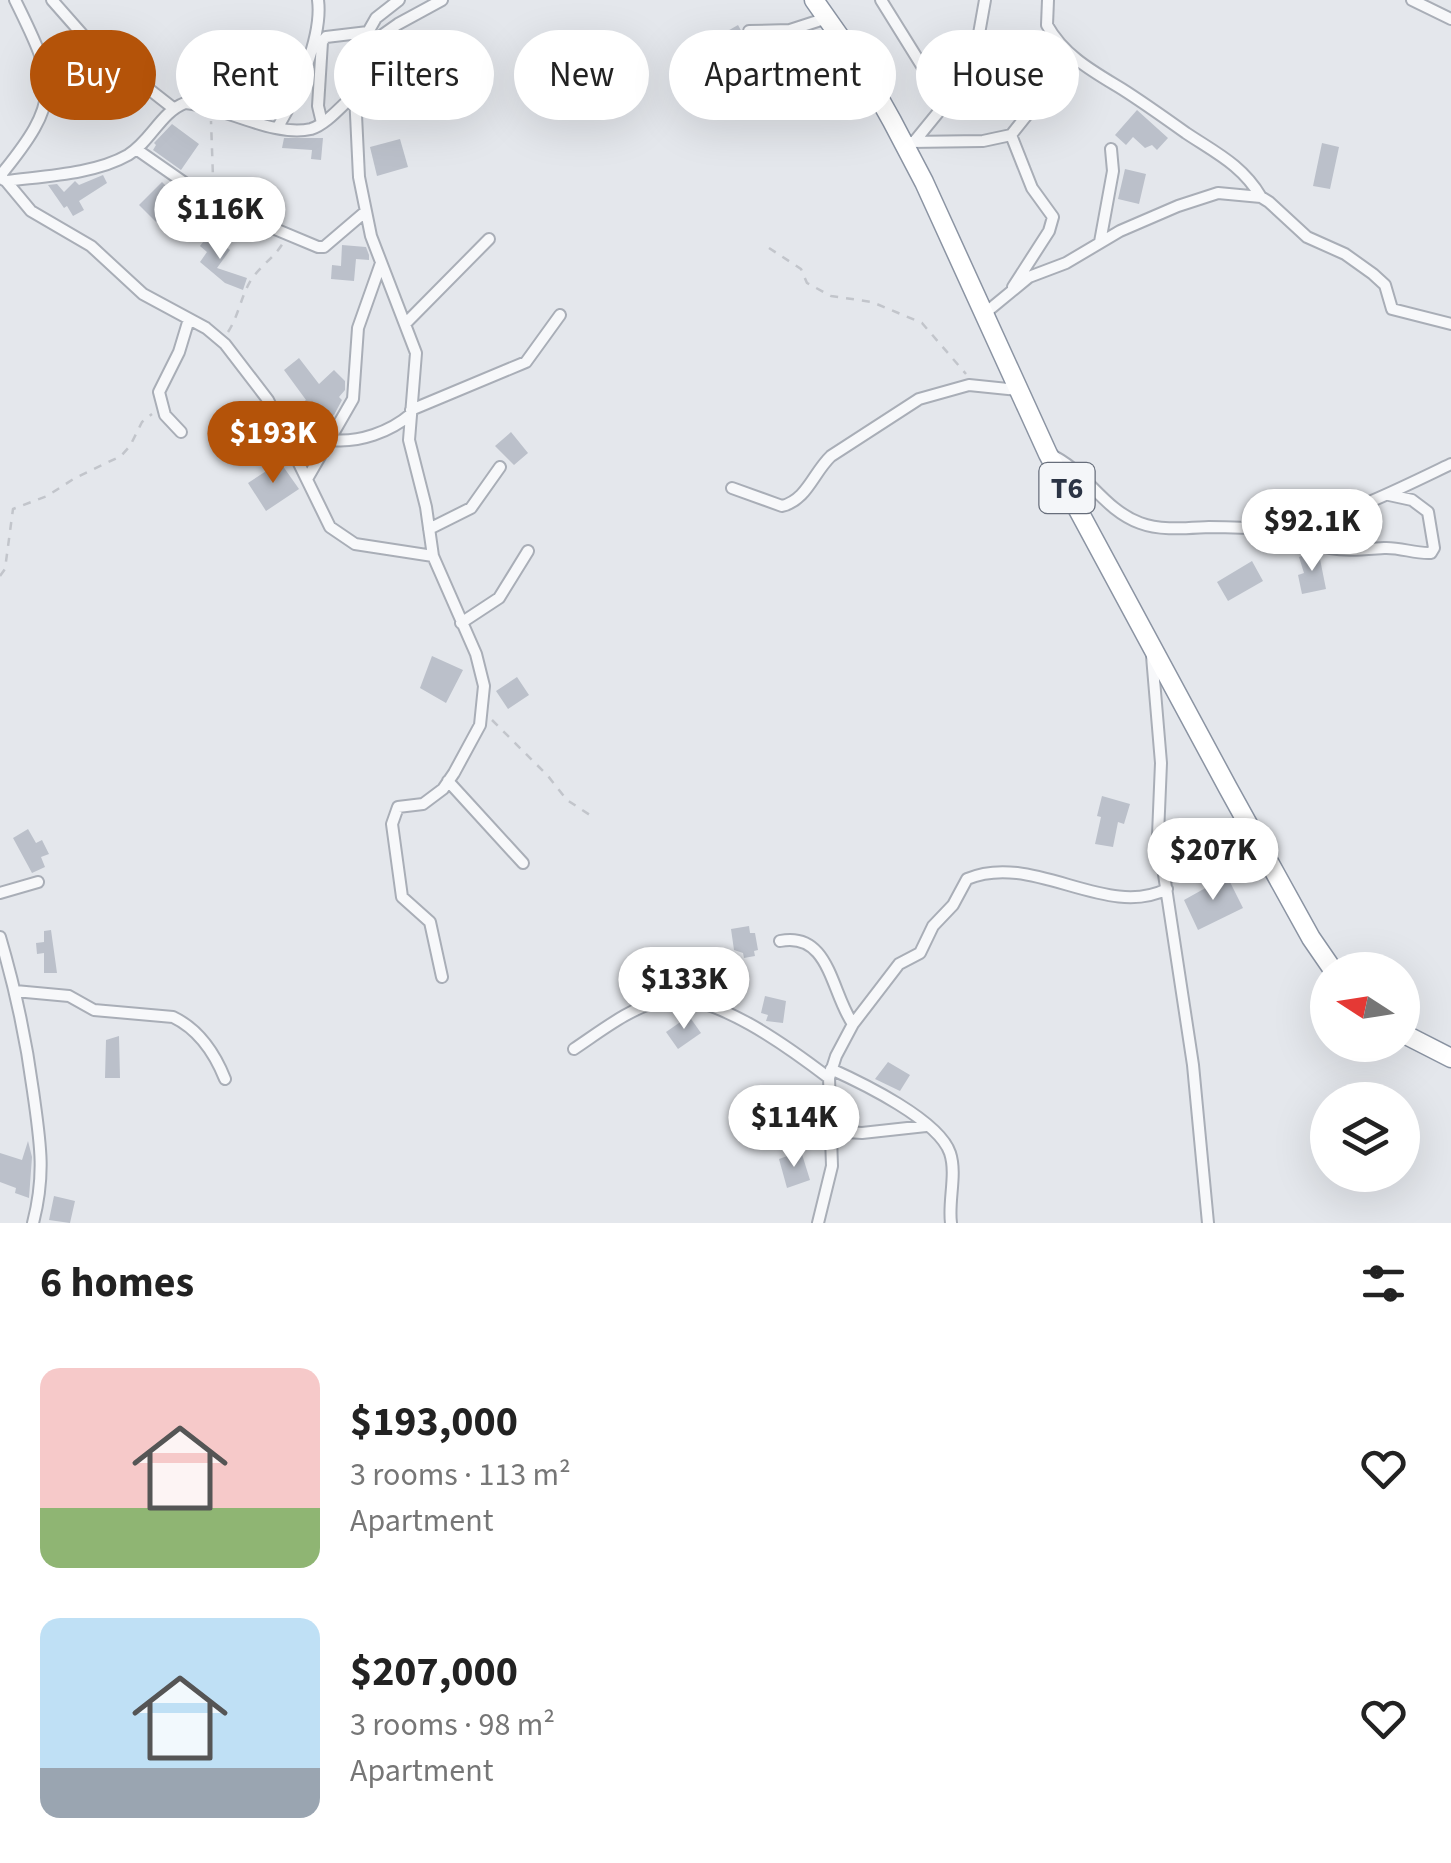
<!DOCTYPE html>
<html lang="en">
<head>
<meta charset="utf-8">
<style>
  :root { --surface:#fff; --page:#f6f6f6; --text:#222; --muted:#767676; --accent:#b45309 }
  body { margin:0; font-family:"Source Sans 3",sans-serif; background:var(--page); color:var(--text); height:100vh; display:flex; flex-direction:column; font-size:38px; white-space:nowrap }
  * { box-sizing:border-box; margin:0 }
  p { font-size:32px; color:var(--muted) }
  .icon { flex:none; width:55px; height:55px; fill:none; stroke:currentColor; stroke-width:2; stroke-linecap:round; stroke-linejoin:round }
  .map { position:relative; height:1223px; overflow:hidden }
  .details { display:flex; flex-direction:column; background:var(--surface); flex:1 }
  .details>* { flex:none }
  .banner { position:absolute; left:30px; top:30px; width:1392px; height:90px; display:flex; gap:20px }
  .needle { width:65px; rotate:282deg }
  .controls { position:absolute; left:1310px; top:952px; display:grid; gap:20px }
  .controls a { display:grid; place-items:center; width:110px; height:110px; border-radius:50%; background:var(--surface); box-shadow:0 10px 40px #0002; font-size:50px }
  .price { position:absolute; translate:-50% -85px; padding:0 22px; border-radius:35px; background:#fff; color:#222; font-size:32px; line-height:65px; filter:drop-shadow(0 2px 5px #0008) }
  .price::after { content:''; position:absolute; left:50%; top:60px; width:30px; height:22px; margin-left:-15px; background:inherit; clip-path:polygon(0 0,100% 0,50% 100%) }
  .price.active { background:var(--accent); color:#fff }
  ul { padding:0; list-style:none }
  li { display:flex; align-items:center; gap:30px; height:250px; padding:0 40px }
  li span { display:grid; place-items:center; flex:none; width:280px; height:200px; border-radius:20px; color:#555 }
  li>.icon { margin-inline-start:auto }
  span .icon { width:120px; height:120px; fill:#fffc; stroke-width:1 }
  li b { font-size:42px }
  h2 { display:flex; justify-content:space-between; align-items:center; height:120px; padding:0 40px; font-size:42px }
  .pill { padding:0 35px; border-radius:45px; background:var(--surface); box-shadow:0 10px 40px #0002; font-size:35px; line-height:90px }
  .pill.active { background:var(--accent); color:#fff }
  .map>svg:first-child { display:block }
</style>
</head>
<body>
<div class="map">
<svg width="1451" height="1223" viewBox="0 0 1451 1223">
  <rect width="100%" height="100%" fill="#e4e7ec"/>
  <path fill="#bbc0ca" d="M738,25l10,18 -34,17 -6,-14 18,-9 -2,-4z
    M1137,110l31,28 -11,12 -5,-5 -7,3 -12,-11 -7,8 -11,-10z
    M172,124l27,20 -18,26 -28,-20 3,-5 -2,-2z
    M284,138h39l-2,22 -10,-1 1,-9 -30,-2z
    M400,139l8,28 -31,9 -7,-29z
    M1322,143l17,4 -9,42 -17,-3z
    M1125,169l21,5 -7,30 -21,-5z
    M103,175l4,8 -28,18 5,9 -11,6 -6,-10 -3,2 -16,-23 9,-1 7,8 11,-11 4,4z
    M162,182l17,17 -23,23 -17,-17z
    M209,234l21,16 -13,18 30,10 -4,12 -18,-7 -25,-21 7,-10 -7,-6z
    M342,245l24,2 3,8v5l-13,-1 -2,22 -23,-2 1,-14 9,1z
    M299,358l20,26 15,-14 11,11v9l-6,7 3,3 -8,15 -25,17 -16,-23 13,-9 -22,-30z
    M511,432l17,21 -14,12 -19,-19z
    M280,462l19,27 -33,22 -18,-28z
    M1314,552l5,2 7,35 -24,5 -4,-19 6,-2 -5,-16z
    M1252,561l11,20 -35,20 -11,-19z
    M432,656l31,14 -17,33 -26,-15z
    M517,677l12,18 -21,14 -12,-18z
    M1102,796l28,8 -6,20 -6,-2 -5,25 -18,-3 6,-27 -4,-1z
    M28,829l8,14 6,-3 7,14 -8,3 4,10 -13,6 -19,-35z
    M1227,876l16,32 -45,22 -14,-30z
    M749,926l1,7h5l3,17 -4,1 1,5 -11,2 -1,-5 -9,-3 -3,-21z
    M51,930l6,43h-13v-20l-7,1 -1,-11 8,-1v-11z
    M765,996l21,5 -3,22 -17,-2 2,-6 -7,-2z
    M689,1016l12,17 -23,16 -12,-17z
    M119,1036l1,42h-15l1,-38z
    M888,1062l22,13 -10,16 -25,-12z
    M28,1141l4,16 -3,41 -14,-5 1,-5 -16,-6v-29l22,7z
    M801,1151l9,29 -23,8 -8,-29z
    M54,1196l21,5 -5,22 -21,-3z"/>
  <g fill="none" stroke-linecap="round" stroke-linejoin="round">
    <defs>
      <path id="minor" d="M52,0l37,42 84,66
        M399,0l-23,18 -8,14 -8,30 -5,32 4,83 12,59 45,117 -7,87 17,67 7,49 43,98 8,32 -4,39 -26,48 -11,16 -20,15 -25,3 -6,17 10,73 28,25 12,55
        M881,0l64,103
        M1048,0l-1,25c17,31 47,47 75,64 22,14 43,29 64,44 30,20 56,32 75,64
        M1412,0l39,19
        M749,31l41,-1 37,-12
        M364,48l34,-24 44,-24
        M322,123l-4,-17 4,-64 4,-5 42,-5
        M278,127c18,-31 45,-90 40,-127
        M1011,135l21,53 21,29 -4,14 -36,56
        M909,142l74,-1 28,-6 24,-30
        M914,142l44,-54 19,-43 8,-45
        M136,149l79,55 103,43h6l41,-35
        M0,176c62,-76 57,-91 15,-176
        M0,178l6,3 25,30 60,35 52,48 63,34 19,16 43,56 62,127 25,17 78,12
        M6,181c38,-5 89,-7 122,-26 23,-14 33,-43 57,-52 38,3 89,35 126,26 16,-5 31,-24 44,-35
        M1100,242l13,-71 -2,-22
        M984,314l45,-37 37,-14 54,-32 58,-25 40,-13 43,4 8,5 38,35 38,17 28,20 12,11 7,24 59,15
        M406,323l83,-84
        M411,410l115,-48 34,-47
        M181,432l-16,-17 -6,-23 20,-40 10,-33
        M331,440c28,3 59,-8 80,-26
        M1049,454c37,16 53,55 91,69 21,8 47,5 69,4 32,0 68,4 100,-4 49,-13 96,-37 142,-59
        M307,479l46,-80 5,-71 23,-65
        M732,488l50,18c25,-6 31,-33 49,-50l88,-57 50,-14 49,5
        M1287,526c37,28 53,25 97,22 16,-1 31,6 47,5l3,-5 -6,-36 -16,-12 -23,-5
        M429,529l42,-21 29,-41
        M461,623l38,-25 29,-47
        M1152,656l9,107 -3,72 35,230 15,158
        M448,781l75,82
        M0,893l38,-11
        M0,937c15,51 26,101 33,154 7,50 13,82 0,132
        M780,941c50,-10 51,52 73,83
        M15,991l54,5 25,14 79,7c25,12 42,37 52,62
        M574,1049c27,-18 57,-42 89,-49 49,-10 128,49 166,78
        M831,1069c31,14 108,51 119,84 7,21 -2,48 1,70
        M832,1131l30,2 64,-7
        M818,1223l14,-57 -3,-88 7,-22 17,-32 46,-60 21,-11 13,-27 20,-21 14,-26c66,-28 139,41 200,10"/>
      <path id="trunk" d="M814,0l50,71 28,50 32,61 124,272 180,334 83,150 22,32
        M1402,1033l49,25"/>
    </defs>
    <use href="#minor" stroke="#a9aeb7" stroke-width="14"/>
    <use href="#trunk" stroke="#8b94a3" stroke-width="21"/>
    <path stroke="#c2c5cb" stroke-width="2.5" stroke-dasharray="8 8" stroke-linecap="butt" d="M211,188l2,-11 -2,-56
      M769,248l32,21 6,14 24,13 41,6 50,21 44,51
      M228,332c11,-17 13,-36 23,-52 10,-15 23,-22 32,-37
      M0,576l5,-7 8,-60 34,-13 28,-18 46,-22 9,-10 12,-24 10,-8
      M492,720l56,56 19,24 26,17"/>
    <use href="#minor" stroke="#f7f8fa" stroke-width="10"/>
    <use href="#trunk" stroke="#fff" stroke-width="18"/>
  </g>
  <g text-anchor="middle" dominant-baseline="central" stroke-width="8" stroke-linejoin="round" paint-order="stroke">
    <rect fill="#f4f6f9" stroke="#676e7b" stroke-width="2.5" x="1039.5" y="463" width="55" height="50" rx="8"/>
    <g font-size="30" font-weight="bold" fill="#2b3445">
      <text x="1067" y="488">T6</text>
    </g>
  </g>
</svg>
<div class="controls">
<a><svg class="needle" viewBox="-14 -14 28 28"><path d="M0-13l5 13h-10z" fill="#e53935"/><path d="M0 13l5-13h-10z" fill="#767676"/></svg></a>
<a><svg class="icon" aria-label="layers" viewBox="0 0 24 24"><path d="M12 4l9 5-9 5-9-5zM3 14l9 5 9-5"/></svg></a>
</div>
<b class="price" style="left:220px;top:262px">$116K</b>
<b class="price active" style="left:273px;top:486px">$193K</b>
<b class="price" style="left:1312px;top:574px">$92.1K</b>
<b class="price" style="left:1213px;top:903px">$207K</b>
<b class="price" style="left:684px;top:1032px">$133K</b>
<b class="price" style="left:794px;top:1170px">$114K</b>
<div class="banner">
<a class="pill active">Buy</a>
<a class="pill">Rent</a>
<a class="pill">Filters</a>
<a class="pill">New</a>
<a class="pill">Apartment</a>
<a class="pill">House</a>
</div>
</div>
<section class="details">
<h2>6 homes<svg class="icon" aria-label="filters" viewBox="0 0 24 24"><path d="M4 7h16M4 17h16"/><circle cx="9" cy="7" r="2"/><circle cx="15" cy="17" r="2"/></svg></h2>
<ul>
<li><span style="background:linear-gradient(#f6c9c9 70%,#8fb573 0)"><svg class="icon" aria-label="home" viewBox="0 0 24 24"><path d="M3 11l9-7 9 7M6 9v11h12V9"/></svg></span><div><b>$193,000</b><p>3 rooms · 113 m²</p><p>Apartment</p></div><svg class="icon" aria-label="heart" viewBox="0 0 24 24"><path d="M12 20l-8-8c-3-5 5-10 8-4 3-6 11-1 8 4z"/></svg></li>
<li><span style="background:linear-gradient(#bfe0f5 75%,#9aa5b1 0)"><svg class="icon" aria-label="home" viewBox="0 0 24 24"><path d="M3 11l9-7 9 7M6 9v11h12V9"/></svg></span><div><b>$207,000</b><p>3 rooms · 98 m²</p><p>Apartment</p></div><svg class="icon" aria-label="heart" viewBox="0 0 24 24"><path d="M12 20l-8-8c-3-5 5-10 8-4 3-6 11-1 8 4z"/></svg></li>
</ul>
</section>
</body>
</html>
